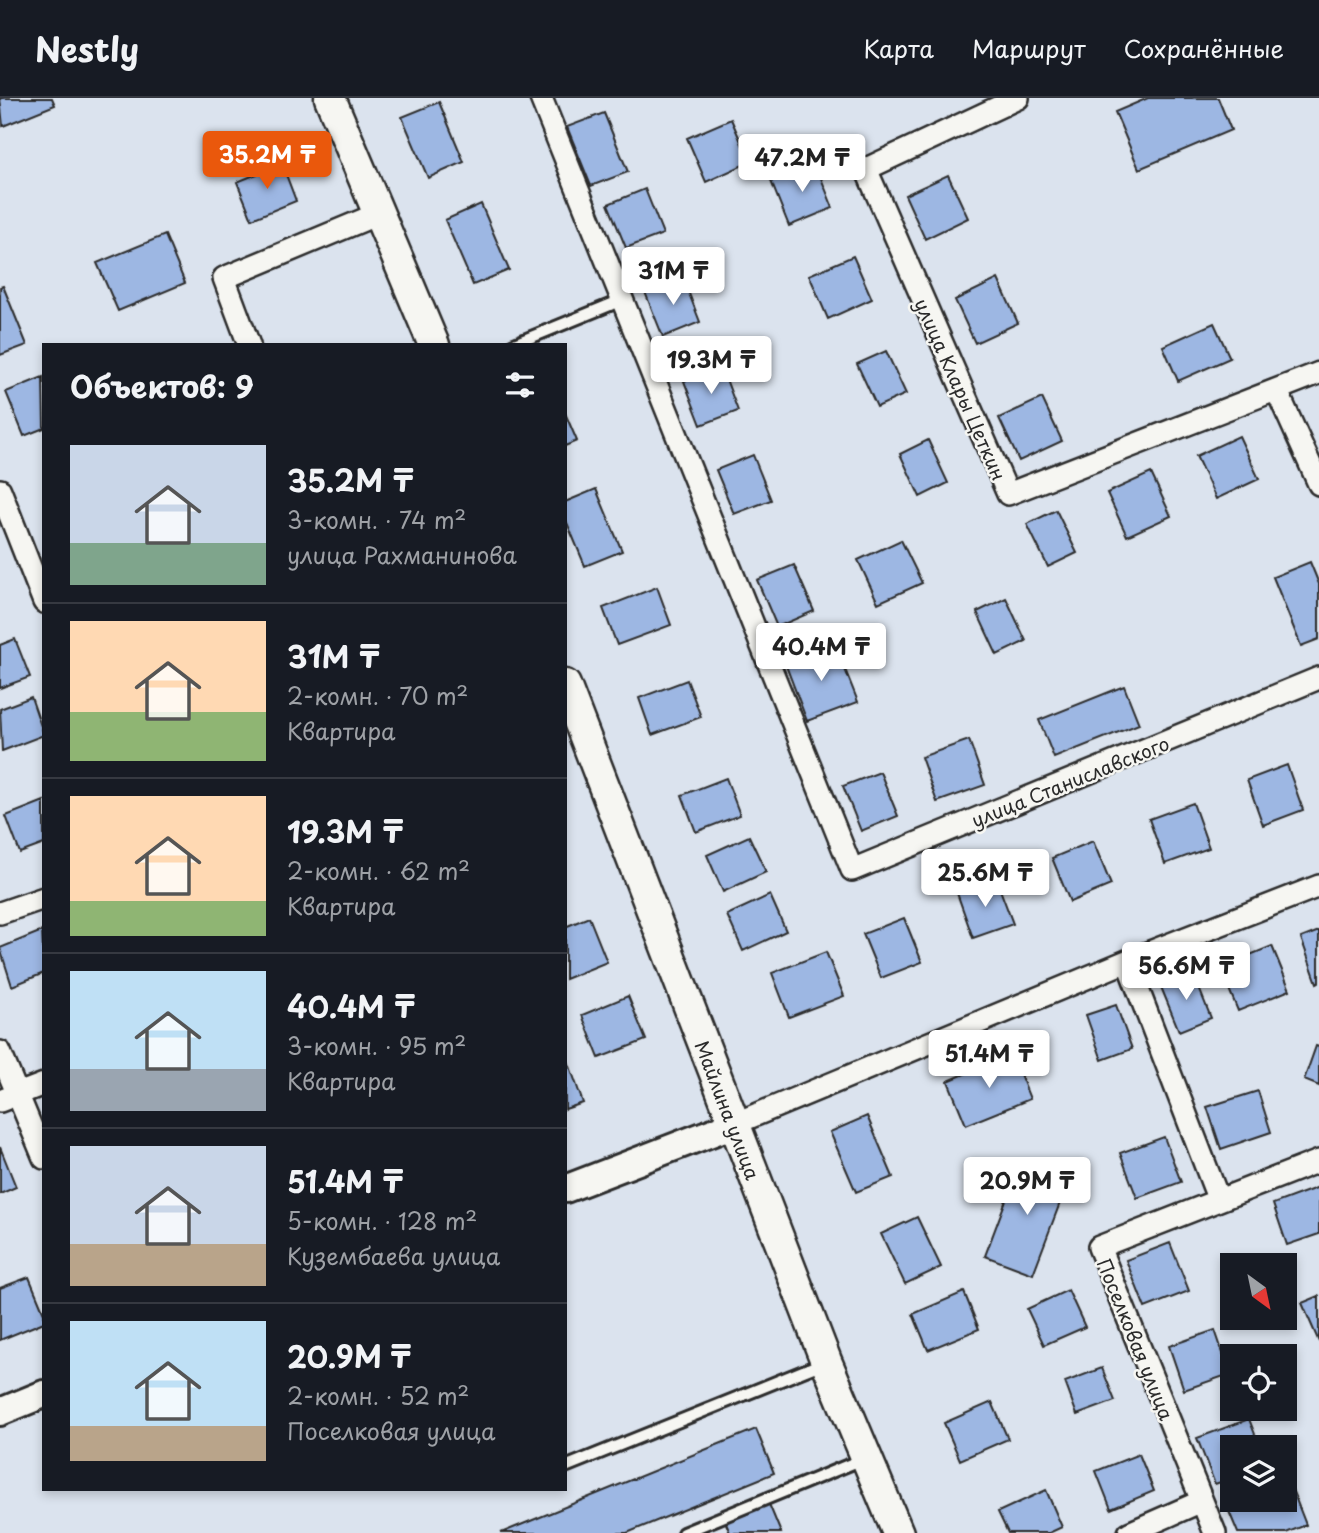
<!DOCTYPE html>
<html lang="ru">
<head>
<meta charset="utf-8">
<style>
  :root { --surface:#171b24; --page:#20242c; --text:#f1f3f6; --muted:#9ea1a6; --line:#363941; --accent:#ea580c }
  body { margin:0; font-family:"Playpen Sans",sans-serif; background:var(--page); color:var(--text); height:100vh; display:flex; flex-direction:column; font-size:26px; white-space:nowrap }
  * { box-sizing:border-box; margin:0 }
  p { font-size:23px; color:var(--muted) }
  .icon { flex:none; width:38px; height:38px; fill:none; stroke:currentColor; stroke-width:2; stroke-linecap:round; stroke-linejoin:round }
  .map { position:relative; flex:1; overflow:hidden }
  .panel { position:absolute; left:42px; top:245px; width:525px; height:1148px; display:flex; flex-direction:column; background:var(--surface); border-radius:0px; box-shadow:0 4px 10px #0003 }
  .panel>* { flex:none }
  .needle { width:46px; rotate:147deg }
  .controls { position:absolute; left:1220px; top:1155px; display:grid; gap:14px }
  .controls a { display:grid; place-items:center; width:77px; height:77px; border-radius:0px; background:var(--surface); box-shadow:0 4px 10px #0003; font-size:35px }
  .price { position:absolute; translate:-50% -60px; padding:0 16px; border-radius:7px; background:#fff; color:#222; font-size:23px; line-height:46px; filter:drop-shadow(0 2px 4px #0008) }
  .price::after { content:''; position:absolute; left:50%; top:42px; width:21px; height:16px; margin-left:-10px; background:inherit; clip-path:polygon(0 0,100% 0,50% 100%) }
  .price.selected { background:var(--accent); color:#fff }
  ul { padding:0; list-style:none }
  li { display:flex; align-items:center; gap:21px; height:175px; padding:0 28px }
  li+li { border-top:2px solid var(--line) }
  li span { display:grid; place-items:center; flex:none; width:196px; height:140px; border-radius:0px; color:#555 }
  li>.icon { margin-inline-start:auto }
  span .icon { width:84px; height:84px; fill:#fffc; stroke-width:1 }
  li b { font-size:30px }
  h2 { display:flex; justify-content:space-between; align-items:center; height:84px; padding:0 28px; font-size:30px }
  header { display:flex; align-items:center; gap:42px; box-sizing:border-box; height:98px; padding:0 35px; background:var(--surface); border-bottom:2px solid var(--line) }
  header strong { font-size:33px }
  nav { display:flex; gap:38px; margin-inline-start:auto; font-size:24px }
  .map>svg:first-child { display:block }
</style>
</head>
<body>
<header>
<strong>Nestly</strong>
<nav><a>Карта</a><a>Маршрут</a><a>Сохранённые</a></nav>
</header>
<div class="map">
<svg width="1319" height="1435" viewBox="0 0 1319 1435">
  <rect width="100%" height="100%" fill="#dbe3ee"/>
  <filter id="ink" filterUnits="userSpaceOnUse"><feTurbulence type="fractalNoise" baseFrequency=".0143" numOctaves="2"/><feDisplacementMap in="SourceGraphic" scale="14" xChannelSelector="R" yChannelSelector="G"/><feConvolveMatrix kernelMatrix="1 2 1 2 8 2 1 2 1" color-interpolation-filters="sRGB"/></filter>
  <g filter="url(#ink)">
    <path fill="#9db7e3" stroke="#2b2b2b" stroke-width="2" d="M0,0h52l3,7 -52,21z
      M1148,0h70l13,32 -92,39 -24,-57z
      M439,4l25,60 -36,16 -26,-61z
      M604,15l24,59 -37,14 -24,-59z
      M731,21l19,43 -44,20 -19,-44z
      M815,65l18,45 -44,18 -18,-45z
      M282,66l14,37 -44,18 -15,-37z
      M948,77l20,43 -43,21 -20,-44z
      M645,91l18,45 -37,14 -18,-44z
      M481,106l28,66 -36,15 -28,-65z
      M165,137l20,48 -67,28 -21,-48z
      M853,158l19,43 -44,20 -19,-44z
      M683,180l17,44 -37,15 -18,-45z
      M998,181l20,44 -43,20 -20,-43z
      M3,188l24,59 -27,10v-68z
      M1214,225l16,35 -52,23 -15,-35z
      M886,253l20,43 -29,13 -20,-43z
      M721,268l17,45 -37,14 -17,-44z
      M43,279l1,51 -20,8 -18,-44z
      M1042,300l20,43 -43,20 -20,-43z
      M565,315l12,28 -12,5z
      M1239,338l20,43 -43,20 -20,-43z
      M928,342l20,43 -28,14 -20,-43z
      M753,357l18,45 -37,14 -18,-44z
      M1151,375l20,43 -44,20 -20,-43z
      M596,391l26,62 -37,15 -20,-48v-16z
      M1056,412l21,43 -29,14 -21,-43z
      M901,442l21,43 -44,20 -20,-43z
      M1310,464l9,22v55l-18,7 -28,-69z
      M794,467l20,46 -37,16 -20,-47z
      M657,489l14,38 -54,20 -14,-37z
      M1006,500l20,43 -29,14 -20,-43z
      M15,541l15,38 -30,11v-43z
      M835,546l23,58 -51,19 -22,-58z
      M687,582l14,37 -49,18 -13,-37z
      M1124,588l15,38 -85,34 -15,-38z
      M31,599l13,38 -42,16 -2,-42z
      M969,642l16,45 -48,17 -16,-45z
      M1287,667l16,45 -40,15 -16,-45z
      M880,674l18,44 -37,15 -18,-45z
      M726,680l14,37 -44,17 -14,-37z
      M44,703v43l-24,9 -14,-37z
      M1193,705l16,45 -44,16 -16,-45z
      M749,738l17,36 -43,20 -16,-37z
      M1093,743l18,44 -41,17 -18,-44z
      M996,781l17,45 -40,14 -16,-45z
      M770,797l16,36 -43,20 -16,-36z
      M589,819l18,45 -42,17v-52z
      M904,820l18,44 -41,16 -18,-44z
      M42,833l2,42 -32,13 -12,-38z
      M1319,833v51l-2,1 -16,-45z
      M1272,848l18,44 -52,21 -18,-44z
      M826,854l18,44 -55,21 -17,-44z
      M1193,875l18,45 -32,13 -18,-44z
      M628,898l18,44 -47,18 -17,-43z
      M1116,907l16,44 -30,11 -16,-45z
      M1316,948l3,1v39l-15,-6z
      M1012,956l18,45 -64,26 -18,-44z
      M567,960l16,45 -18,6v-50z
      M1258,993l13,41 -50,17 -14,-42z
      M867,1018l26,61 -37,15 -26,-60z
      M1164,1039l17,45 -44,16 -17,-45z
      M0,1049l16,40 -16,7z
      M1021,1062l48,19 -36,95 -48,-18z
      M1319,1089v47l-32,11 -14,-41z
      M917,1119l24,50 -36,17 -24,-50z
      M1170,1145l19,48 -44,17 -19,-48z
      M29,1179l15,36v9l-44,18v-52z
      M1068,1192l17,37 -41,18 -17,-36z
      M964,1194l15,37 -51,21 -15,-36z
      M1319,1198v46l-17,-39z
      M1215,1232l15,44 -46,16 -15,-44z
      M1102,1270l13,33 -38,14 -12,-33z
      M992,1304l16,37 -48,21 -16,-37z
      M1249,1321l11,28h-28v31l-17,6 -18,-46z
      M756,1331l18,44 -147,60h-126z
      M1139,1356l15,37 -43,18 -15,-38z
      M1290,1386l16,41 -20,8h-48l-10,-24 22,-9h34v-14z
      M1046,1392l16,37 -13,6h-41l-10,-21z
      M769,1406l12,29h-51l-5,-12z"/>
    <g fill="none" stroke-linecap="round" stroke-linejoin="round">
      <defs>
        <path id="service" d="M512,247l110,-45
          M565,1369l258,-104
          M683,1435l180,-74"/>
        <path id="minor" d="M541,0l311,772 467,-192
          M1018,0l-152,71 142,325 311,-121
          M249,247l-25,-67 156,-65
          M1277,293l42,93
          M0,392l44,112
          M0,815l44,-15
          M1127,863l91,237
          M0,954l44,106
          M0,1003l44,-17
          M734,1026l393,-163 192,-75
          M1129,1435l73,-32
          M1215,1435l-116,-286 220,-86"/>
        <path id="tertiary" d="M565,1091l169,-65
          M0,1314l44,-18"/>
        <path id="secondary" d="M330,0l104,247
          M565,587l261,676 72,172"/>
      </defs>
      <use href="#service" stroke="#2b2b2b" stroke-width="16"/>
      <use href="#minor" stroke="#2b2b2b" stroke-width="26"/>
      <use href="#tertiary" stroke="#2b2b2b" stroke-width="32"/>
      <use href="#secondary" stroke="#2b2b2b" stroke-width="35"/>
      <use href="#service" stroke="#f6f6f2" stroke-width="10"/>
      <use href="#minor" stroke="#f6f6f2" stroke-width="21"/>
      <use href="#tertiary" stroke="#f6f6f2" stroke-width="26"/>
      <use href="#secondary" stroke="#f6f6f2" stroke-width="30"/>
    </g>
  </g>
  <g text-anchor="middle" dominant-baseline="central" stroke-width="5" stroke-linejoin="round" paint-order="stroke">
    <g font-size="19" fill="#2b2b2b" stroke="#f6f6f2">
      <text transform="translate(961 291) rotate(66)">улица Клары Цеткин</text>
      <text transform="translate(1070 683) rotate(-22)">улица Станиславского</text>
      <text transform="translate(728 1012) rotate(69)">Майлина улица</text>
      <text transform="translate(1136 1241) rotate(68)">Поселковая улица</text>
    </g>
  </g>
</svg>
<div class="controls">
<a><svg class="needle" viewBox="-14 -14 28 28"><path d="M0-13l5 13h-10z" fill="#e53935"/><path d="M0 13l5-13h-10z" fill="#9ea1a6"/></svg></a>
<a><svg class="icon" aria-label="locate" viewBox="0 0 24 24"><circle cx="12" cy="12" r="6"/><path d="M12 2v4M12 18v4M2 12h4M18 12h4"/></svg></a>
<a><svg class="icon" aria-label="layers" viewBox="0 0 24 24"><path d="M12 4l9 5-9 5-9-5zM3 14l9 5 9-5"/></svg></a>
</div>
<b class="price selected" style="left:267px;top:93px">35.2M ₸</b>
<b class="price" style="left:802px;top:96px">47.2M ₸</b>
<b class="price" style="left:673px;top:209px">31M ₸</b>
<b class="price" style="left:711px;top:298px">19.3M ₸</b>
<b class="price" style="left:821px;top:585px">40.4M ₸</b>
<b class="price" style="left:985px;top:811px">25.6M ₸</b>
<b class="price" style="left:1186px;top:904px">56.6M ₸</b>
<b class="price" style="left:989px;top:992px">51.4M ₸</b>
<b class="price" style="left:1027px;top:1119px">20.9M ₸</b>
<section class="panel">
<h2>Объектов: 9<svg class="icon" aria-label="filters" viewBox="0 0 24 24"><path d="M4 7h16M4 17h16"/><circle cx="9" cy="7" r="2"/><circle cx="15" cy="17" r="2"/></svg></h2>
<ul>
<li><span style="background:linear-gradient(#c9d6e8 70%,#7fa58c 0)"><svg class="icon" aria-label="home" viewBox="0 0 24 24"><path d="M3 11l9-7 9 7M6 9v11h12V9"/></svg></span><div><b>35.2M ₸</b><p>3-комн. · 74 m²</p><p>улица Рахманинова</p></div></li>
<li><span style="background:linear-gradient(#ffd9b3 65%,#8fb573 0)"><svg class="icon" aria-label="home" viewBox="0 0 24 24"><path d="M3 11l9-7 9 7M6 9v11h12V9"/></svg></span><div><b>31M ₸</b><p>2-комн. · 70 m²</p><p>Квартира</p></div></li>
<li><span style="background:linear-gradient(#ffd9b3 75%,#8fb573 0)"><svg class="icon" aria-label="home" viewBox="0 0 24 24"><path d="M3 11l9-7 9 7M6 9v11h12V9"/></svg></span><div><b>19.3M ₸</b><p>2-комн. · 62 m²</p><p>Квартира</p></div></li>
<li><span style="background:linear-gradient(#bfe0f5 70%,#9aa5b1 0)"><svg class="icon" aria-label="home" viewBox="0 0 24 24"><path d="M3 11l9-7 9 7M6 9v11h12V9"/></svg></span><div><b>40.4M ₸</b><p>3-комн. · 95 m²</p><p>Квартира</p></div></li>
<li><span style="background:linear-gradient(#c9d6e8 70%,#b9a48a 0)"><svg class="icon" aria-label="home" viewBox="0 0 24 24"><path d="M3 11l9-7 9 7M6 9v11h12V9"/></svg></span><div><b>51.4M ₸</b><p>5-комн. · 128 m²</p><p>Кузембаева улица</p></div></li>
<li><span style="background:linear-gradient(#bfe0f5 75%,#b9a48a 0)"><svg class="icon" aria-label="home" viewBox="0 0 24 24"><path d="M3 11l9-7 9 7M6 9v11h12V9"/></svg></span><div><b>20.9M ₸</b><p>2-комн. · 52 m²</p><p>Поселковая улица</p></div></li>
</ul>
</section>
</div>
</body>
</html>
